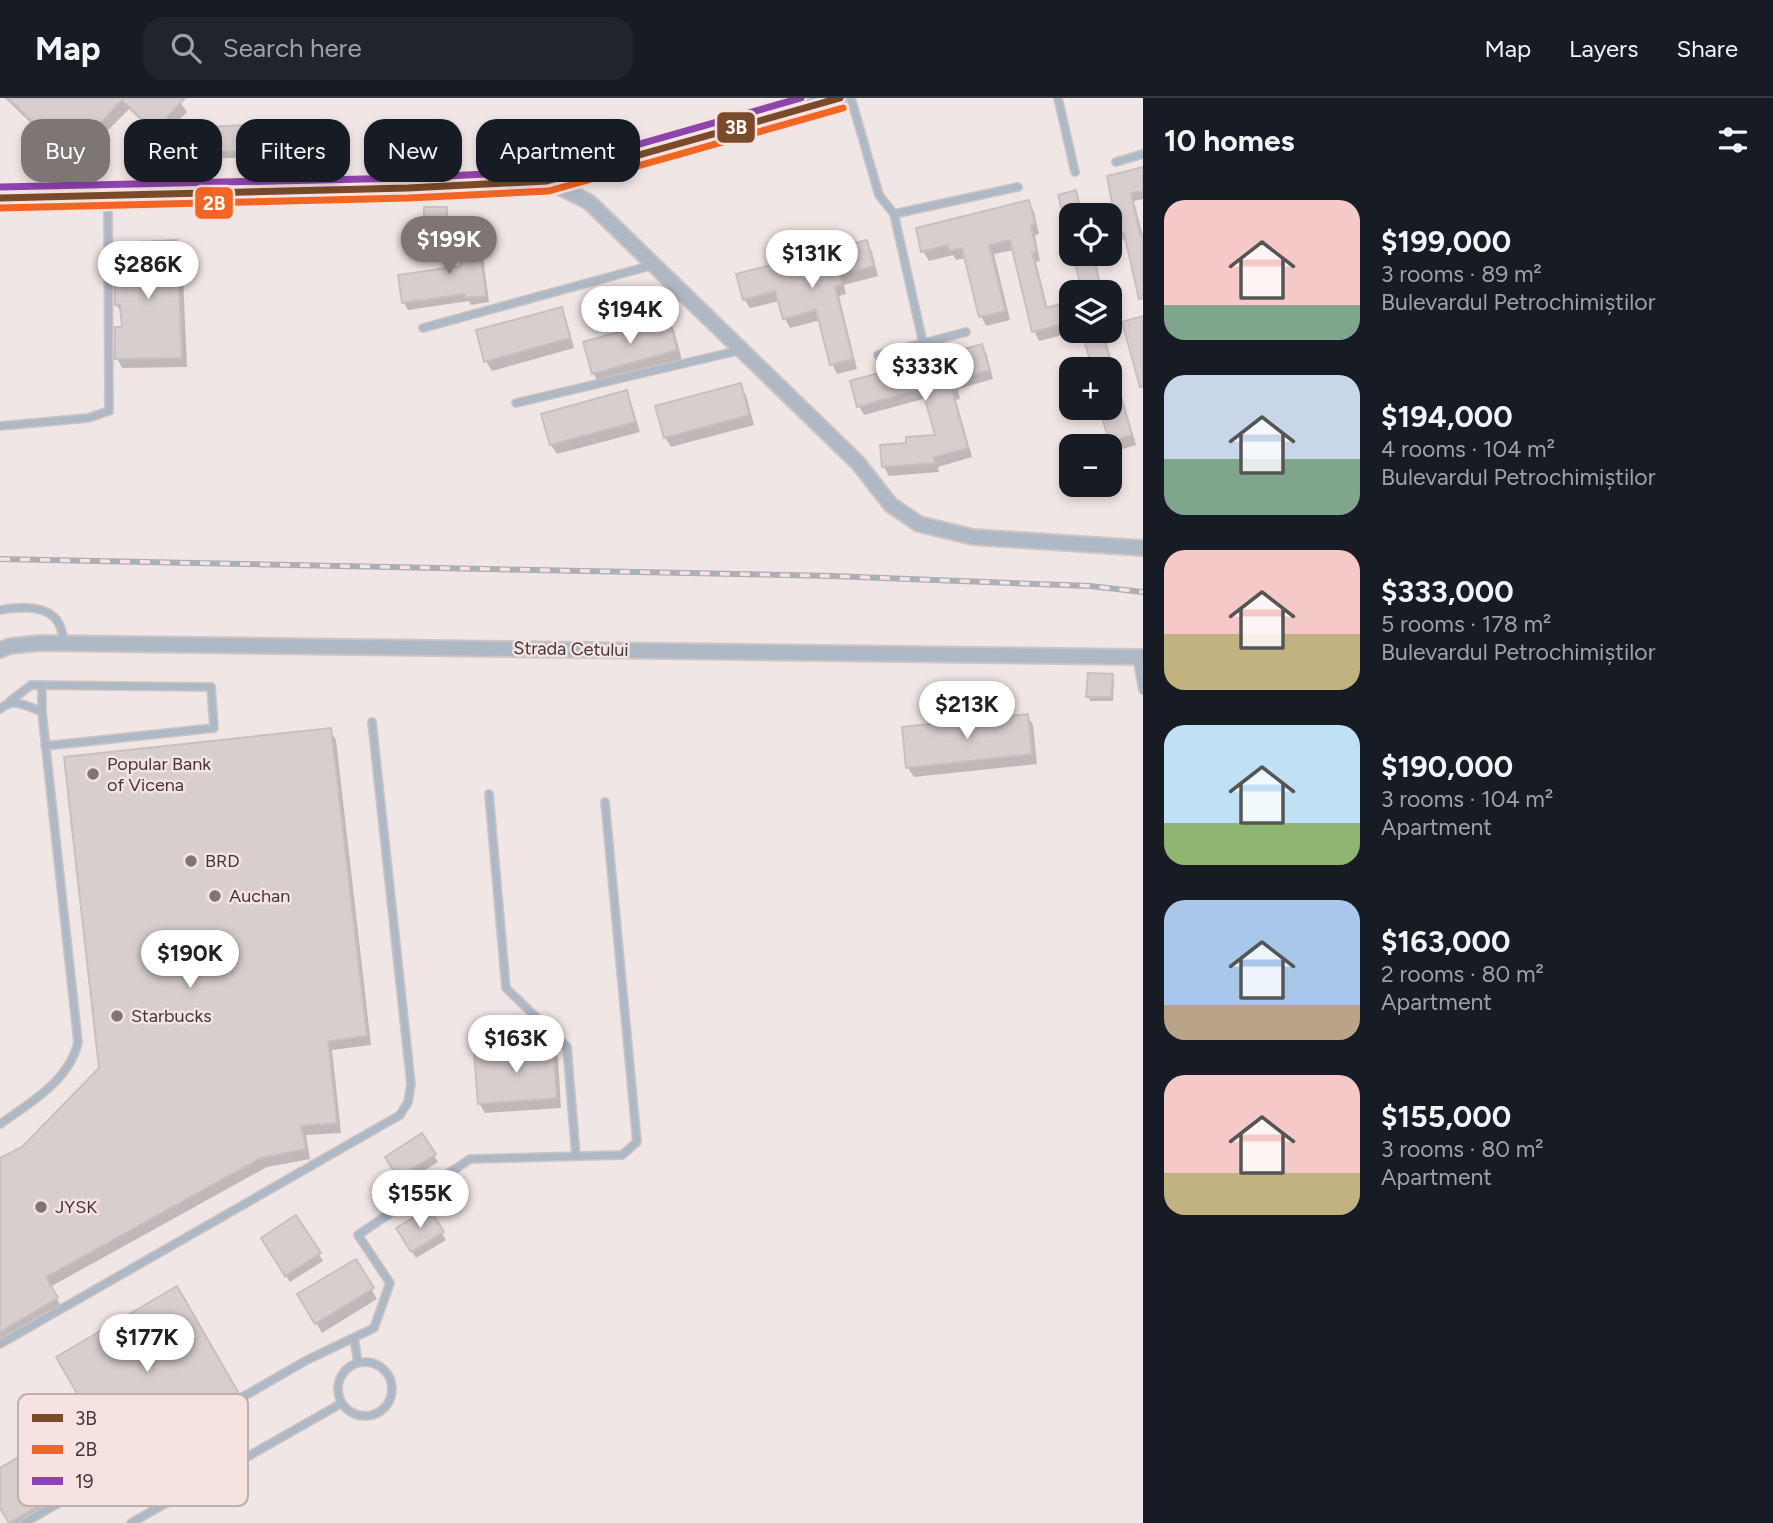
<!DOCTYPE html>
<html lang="en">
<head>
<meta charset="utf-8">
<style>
  :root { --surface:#171b24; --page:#20242c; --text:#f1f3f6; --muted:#9ea1a6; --line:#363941; --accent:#7e7575 }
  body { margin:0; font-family:Figtree,sans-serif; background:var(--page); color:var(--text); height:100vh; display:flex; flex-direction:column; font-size:26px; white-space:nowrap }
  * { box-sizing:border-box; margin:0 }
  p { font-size:23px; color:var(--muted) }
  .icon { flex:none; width:38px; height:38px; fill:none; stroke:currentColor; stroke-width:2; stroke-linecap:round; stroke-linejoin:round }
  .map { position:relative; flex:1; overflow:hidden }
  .side { display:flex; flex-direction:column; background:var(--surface); width:630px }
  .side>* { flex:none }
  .hud { position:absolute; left:21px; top:21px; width:665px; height:63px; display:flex; gap:14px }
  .fabs { position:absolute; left:1059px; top:105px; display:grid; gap:14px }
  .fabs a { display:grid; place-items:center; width:63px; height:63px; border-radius:14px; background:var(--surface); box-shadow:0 4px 10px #0003; font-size:35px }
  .price { position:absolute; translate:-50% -60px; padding:0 16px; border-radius:24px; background:#fff; color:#222; font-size:23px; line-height:46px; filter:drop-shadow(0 2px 4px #0008) }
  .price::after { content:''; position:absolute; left:50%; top:42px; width:21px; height:16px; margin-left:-10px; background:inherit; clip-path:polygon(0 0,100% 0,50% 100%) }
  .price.selected { background:var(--accent); color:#fff }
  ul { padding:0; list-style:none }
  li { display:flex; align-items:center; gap:21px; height:175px; padding:0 21px }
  li span { display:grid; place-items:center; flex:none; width:196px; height:140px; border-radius:21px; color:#555 }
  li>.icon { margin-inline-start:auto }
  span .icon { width:84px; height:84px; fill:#fffc; stroke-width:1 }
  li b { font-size:30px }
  h2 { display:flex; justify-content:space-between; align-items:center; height:84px; padding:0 21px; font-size:30px }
  .tag { padding:0 24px; border-radius:21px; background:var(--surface); box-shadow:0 4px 10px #0003; font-size:24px; line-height:63px }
  .tag.selected { background:var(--accent); color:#fff }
  header { display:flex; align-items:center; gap:42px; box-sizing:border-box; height:98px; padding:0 35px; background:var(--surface); border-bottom:2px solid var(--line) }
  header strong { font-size:33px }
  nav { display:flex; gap:38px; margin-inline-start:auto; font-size:24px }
  .search { width:490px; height:63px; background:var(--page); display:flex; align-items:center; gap:18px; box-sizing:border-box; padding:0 24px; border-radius:21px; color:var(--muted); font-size:26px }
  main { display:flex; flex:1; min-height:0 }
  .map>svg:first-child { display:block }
</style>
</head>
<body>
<header>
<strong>Map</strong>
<div class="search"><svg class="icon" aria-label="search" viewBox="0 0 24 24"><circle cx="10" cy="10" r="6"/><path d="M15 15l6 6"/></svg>Search here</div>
<nav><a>Map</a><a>Layers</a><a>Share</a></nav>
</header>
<main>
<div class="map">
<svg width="1143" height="1425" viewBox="0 0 1143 1425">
  <rect width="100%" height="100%" fill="#f1e6e6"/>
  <path fill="#0003" d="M5,0h172l10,14 -27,27 -31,-30 -55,56z
    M248,28l4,7 1,24 -43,2 -4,-7z
    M1143,71v30l-9,2 9,35v63l-3,-6 -12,-53 -4,1 -5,-7 -10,-57z
    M1075,94l9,23h-13v24l-11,-43z
    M1029,104l5,10 5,22 -4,1 5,26 -4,1 12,47 23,-6v28h8l-40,10 -5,-10 -20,-81 -20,4 16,66 -24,6 -5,-10 -15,-58 -10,2 -3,-5 -24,6 -6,-10z
    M446,111l2,4v29l-20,-1 -3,-4z
    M477,137l4,7 8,60 -18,3 -2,-4 -61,9 -4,-7 -4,-27 63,-9z
    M176,144l6,10 5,115 -65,1 -5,-10 7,-29 -2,-15 -6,-10 5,-16z
    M867,144l5,10 6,24 -34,9 2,9 -7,2 18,73 -20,5 -5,-10 -11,-44 -31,8 -5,-9 -5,-18 -30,7 -6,-9z
    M1075,156h19l9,38h-19z
    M561,211l5,9 8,30 -82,23 -6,-10z
    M668,222l6,10 8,30 -83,23 -6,-10z
    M1083,233h20l33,114 -20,6 -5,-10 -5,-33h4v-39h-16z
    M982,248l5,9 6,24 -35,10 2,10 -4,1 16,57 -34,10 1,5 -50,4 -5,-9 -2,-20 26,-3 29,-8 -10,-38 -63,17 -5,-9z
    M740,287l6,10 8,30 -83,22 -6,-10z
    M626,295l5,9 9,30 -83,22 -6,-9 -8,-30z
    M1112,578l2,4 -1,21h-23l-2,-5z
    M1027,617l6,10 4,39 -123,13 -6,-9z
    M330,632l6,10 35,305 -39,5 9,83 -35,2 4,24 -43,8 -217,120 12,21 -62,36v-184l23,-12 78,-80z
    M553,950l5,10 3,50 -76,5 -6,-10z
    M422,1038l16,26 -35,22 -16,-26z
    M429,1113l17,29 -30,18 -18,-29z
    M296,1119l27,44 -33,21 -27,-44z
    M355,1163l22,38 -55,34 -22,-38z
    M176,1191l64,110 -118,70 -64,-111z
    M33,1353l31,52 -33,20h-20l-11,-19v-34z"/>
  <path fill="#d8cece" stroke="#c8c0c0" stroke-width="2" d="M8,0h177l-31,33 -32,-31 -54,56z
    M249,27l1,26 -46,1v-25z
    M1143,69v24l-12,2 9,42 3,-1v64l-4,1 -15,-66 -6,1 -11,-58z
    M1076,92l6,25h-19l-5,-20z
    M1029,102l6,24 -4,1 5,27h-4l14,56 25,-7v21l-39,10 -22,-92 -21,5 16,66 -26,6 -17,-69 -13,3 -1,-6 -27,7 -5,-24z
    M424,109h23l-1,31 -22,-1z
    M478,135l8,63 -21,2v-4l-63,9 -4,-28 63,-9 -4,-31z
    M177,142l5,118 -67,1v-32h7l-2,-22h-5v-19h4l-3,-43z
    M867,142l7,26 -34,9 2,10 -7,2 18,72 -23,6 -14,-55 -33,9 -8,-28 -32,9 -7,-26z
    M1073,156h19l10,38h-20z
    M562,209l8,31 -86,24 -8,-32z
    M1143,218v71h-3l-18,-65z
    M669,220l8,32 -85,24 -9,-32z
    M1081,233h21l30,104 -23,7 -7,-25 4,-2 -2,-7h6v-39h-17z
    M982,246l8,26 -36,10 2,10 -4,1 16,57 -34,9 1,6 -53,4 -2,-22 26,-2v-6l29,-2 -13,-46 -65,18 -7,-26z
    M741,285l8,32 -85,23 -9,-32z
    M627,292l8,32 -85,23 -9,-31z
    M1088,575l25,1 -2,23h-25z
    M1028,616l4,40 -126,14 -4,-41z
    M331,630l36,308 -39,5 9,82 -36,3 5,23 -45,9 -215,119 12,21 -58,34v-174l22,-11 77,-79 -35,-311z
    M553,948l4,52 -79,6 -4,-52z
    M422,1035l14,21 -38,24 -13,-21z
    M429,1110l15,24 -33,20 -15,-24z
    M296,1117l25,38 -36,23 -24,-38z
    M356,1161l18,29 -59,36 -18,-30z
    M177,1188l61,106 -121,71 -61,-106z
    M34,1350l26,45 -51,30 -9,-15v-40z"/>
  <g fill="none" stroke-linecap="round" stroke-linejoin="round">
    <defs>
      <path id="lane" d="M851,0l28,97 15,19 124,-27
        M1058,0l17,74
        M1116,64l27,-8
        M894,116l29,129
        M423,230l230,-63
        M878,257l88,-23
        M516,305l225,-53
        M0,328l88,-8 21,-7 -1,-215
        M0,512c15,-3 42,-5 54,7 7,6 8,17 11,26
        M1137,559l6,33
        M9,604l22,-17 180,2 3,41 -169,18
        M0,611c14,-12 27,-3 42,3l36,330c-8,38 -48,61 -78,82
        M42,614v-27
        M489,696l17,194 61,59 9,109
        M354,1240l4,25
        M0,1246l400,-229 8,-13 3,-18 -39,-362
        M338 1291a27 27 0 1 1 54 0a27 27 0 1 1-54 0Z
        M24,1425l283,-163 67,-32 16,-45 -32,-48 112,-76 152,-4 15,-13 -32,-340
        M131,1425l211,-120"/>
      <path id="street" d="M547,83l42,21 269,261 33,42 28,19 54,13 170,11
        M0,100l408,-10 139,-7 293,-83
        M0,552l10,-4 31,-3 1102,14"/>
    </defs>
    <use href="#lane" stroke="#cdc4c4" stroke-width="10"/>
    <use href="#street" stroke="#cdc4c4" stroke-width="18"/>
    <use href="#lane" stroke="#afb9c6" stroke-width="7"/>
    <use href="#street" stroke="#afb9c6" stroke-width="14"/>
    <defs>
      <path id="rail" d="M0,461l832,17 258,10 53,6"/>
    </defs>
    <use href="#rail" stroke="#abafb6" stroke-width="6"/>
    <use href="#rail" stroke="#f6e2e1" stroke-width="3.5" stroke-dasharray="10" stroke-linecap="butt"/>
    <defs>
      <path id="bus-1" d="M0,100l408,-10 139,-7 293,-83"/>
      <path id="bus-2" d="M0,110l408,-10 141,-7 294,-83"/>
      <path id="bus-3" d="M0,89l408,-9 137,-7 256,-73"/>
    </defs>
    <use href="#bus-1" stroke="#f6e2e1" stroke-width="12"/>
    <use href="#bus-2" stroke="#f6e2e1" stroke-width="12"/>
    <use href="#bus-3" stroke="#f6e2e1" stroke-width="12"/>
    <use href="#bus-1" stroke="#7a4b2a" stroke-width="7"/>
    <use href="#bus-2" stroke="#f26522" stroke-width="7"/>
    <use href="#bus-3" stroke="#8e44ad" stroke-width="7"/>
  </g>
  <g fill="#7e7575" stroke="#f6e2e1" stroke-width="2.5">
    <circle cx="93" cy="676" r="7"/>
    <circle cx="191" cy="763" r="7"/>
    <circle cx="215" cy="798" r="7"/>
    <circle cx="117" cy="918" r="7"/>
    <circle cx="41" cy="1109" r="7"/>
  </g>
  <g text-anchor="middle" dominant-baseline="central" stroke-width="5" stroke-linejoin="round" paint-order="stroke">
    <g font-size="18" fill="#403838" stroke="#f6e2e1">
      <text transform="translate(571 551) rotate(1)">Strada Cetului</text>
    </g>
    <g font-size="18" fill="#403838" stroke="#f6e2e1" text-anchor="start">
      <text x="107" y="666">Popular Bank<tspan x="107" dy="21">of Vicena</tspan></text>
      <text x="205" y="763">BRD</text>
      <text x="229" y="798">Auchan</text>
      <text x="131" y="918">Starbucks</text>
      <text x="55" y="1109">JYSK</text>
    </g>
  </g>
  <rect x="18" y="1296" width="230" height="112" rx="10" fill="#f6e2e1" stroke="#bfafae" stroke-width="2"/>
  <rect x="32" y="1316" width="31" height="8" fill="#7a4b2a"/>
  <rect x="32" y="1347" width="31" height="9" fill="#f26522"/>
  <rect x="32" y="1379" width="31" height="8" fill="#8e44ad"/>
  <g font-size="19" fill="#403838">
    <text x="75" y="1327">3B</text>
    <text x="75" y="1358">2B</text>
    <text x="75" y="1390">19</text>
  </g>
  <g stroke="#f6e2e1" stroke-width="2.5">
    <rect x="716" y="13" width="40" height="33" rx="7" fill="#7a4b2a"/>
    <rect x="194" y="88" width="40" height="34" rx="7" fill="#f26522"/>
  </g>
  <g font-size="19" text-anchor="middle" font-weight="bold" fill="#fff">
    <text x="736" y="36">3B</text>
    <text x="214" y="112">2B</text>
  </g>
</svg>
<div class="fabs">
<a><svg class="icon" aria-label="locate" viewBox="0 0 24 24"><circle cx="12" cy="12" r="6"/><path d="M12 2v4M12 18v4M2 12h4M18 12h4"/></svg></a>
<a><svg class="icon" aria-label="layers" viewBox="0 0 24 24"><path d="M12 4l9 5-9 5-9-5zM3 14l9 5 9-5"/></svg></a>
<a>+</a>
<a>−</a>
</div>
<b class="price selected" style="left:449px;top:178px">$199K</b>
<b class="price" style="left:812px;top:192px">$131K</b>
<b class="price" style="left:148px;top:203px">$286K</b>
<b class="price" style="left:630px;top:248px">$194K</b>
<b class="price" style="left:925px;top:305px">$333K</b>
<b class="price" style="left:967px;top:643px">$213K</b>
<b class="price" style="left:190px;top:892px">$190K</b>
<b class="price" style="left:516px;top:977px">$163K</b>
<b class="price" style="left:420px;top:1132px">$155K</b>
<b class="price" style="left:147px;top:1276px">$177K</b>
<div class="hud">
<a class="tag selected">Buy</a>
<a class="tag">Rent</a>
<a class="tag">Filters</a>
<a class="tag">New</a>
<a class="tag">Apartment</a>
</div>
</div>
<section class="side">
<h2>10 homes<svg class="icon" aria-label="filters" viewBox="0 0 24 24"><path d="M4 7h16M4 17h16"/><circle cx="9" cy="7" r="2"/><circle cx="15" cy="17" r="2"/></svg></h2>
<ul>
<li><span style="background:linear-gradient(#f6c9c9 75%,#7fa58c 0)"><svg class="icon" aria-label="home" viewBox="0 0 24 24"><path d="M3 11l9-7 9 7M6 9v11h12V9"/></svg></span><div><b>$199,000</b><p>3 rooms · 89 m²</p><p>Bulevardul Petrochimiștilor</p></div></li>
<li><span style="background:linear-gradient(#c9d6e8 60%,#7fa58c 0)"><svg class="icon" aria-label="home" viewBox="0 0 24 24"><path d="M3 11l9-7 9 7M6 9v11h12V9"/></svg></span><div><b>$194,000</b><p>4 rooms · 104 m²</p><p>Bulevardul Petrochimiștilor</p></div></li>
<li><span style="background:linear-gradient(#f6c9c9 60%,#c2b280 0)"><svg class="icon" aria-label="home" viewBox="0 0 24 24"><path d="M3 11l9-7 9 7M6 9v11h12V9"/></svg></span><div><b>$333,000</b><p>5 rooms · 178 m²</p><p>Bulevardul Petrochimiștilor</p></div></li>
<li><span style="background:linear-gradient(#bfe0f5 70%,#8fb573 0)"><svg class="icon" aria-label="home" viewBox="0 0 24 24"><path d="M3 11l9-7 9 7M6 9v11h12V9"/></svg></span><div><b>$190,000</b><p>3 rooms · 104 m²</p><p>Apartment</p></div></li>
<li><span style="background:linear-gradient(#a9c7e8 75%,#b9a48a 0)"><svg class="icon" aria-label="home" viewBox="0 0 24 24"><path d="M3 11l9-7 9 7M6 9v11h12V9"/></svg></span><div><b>$163,000</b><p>2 rooms · 80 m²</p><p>Apartment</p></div></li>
<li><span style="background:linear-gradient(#f6c9c9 70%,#c2b280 0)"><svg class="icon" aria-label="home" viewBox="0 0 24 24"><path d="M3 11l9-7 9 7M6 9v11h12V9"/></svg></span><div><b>$155,000</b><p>3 rooms · 80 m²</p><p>Apartment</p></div></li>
</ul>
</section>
</main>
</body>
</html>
